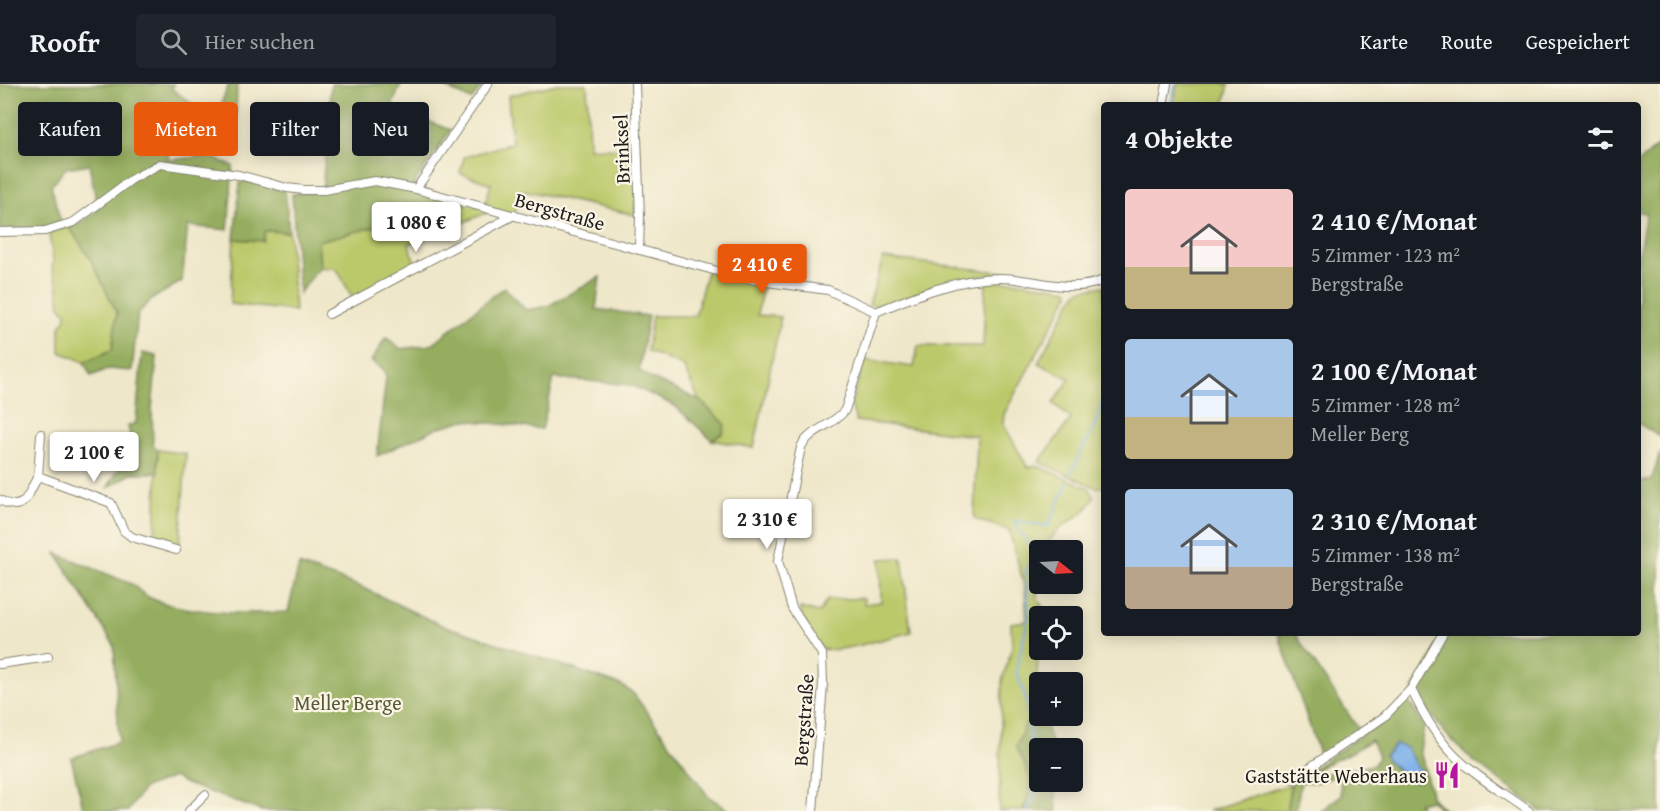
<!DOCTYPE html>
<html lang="de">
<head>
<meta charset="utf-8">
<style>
  :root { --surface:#171b24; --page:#20242c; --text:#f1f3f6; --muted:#9ea1a6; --line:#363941; --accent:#ea580c }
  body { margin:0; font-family:"Gentium Book Plus",serif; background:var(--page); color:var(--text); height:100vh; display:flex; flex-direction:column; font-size:22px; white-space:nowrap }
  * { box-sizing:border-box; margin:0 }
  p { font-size:20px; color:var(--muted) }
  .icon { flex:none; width:33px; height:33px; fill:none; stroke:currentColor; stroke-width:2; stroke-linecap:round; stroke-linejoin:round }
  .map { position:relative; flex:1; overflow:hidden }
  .side { position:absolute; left:1101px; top:18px; width:540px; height:534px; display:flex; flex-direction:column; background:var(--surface); border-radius:6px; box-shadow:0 3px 15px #0003 }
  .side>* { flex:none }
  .top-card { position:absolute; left:18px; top:18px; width:570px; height:54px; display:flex; gap:12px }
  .needle { width:39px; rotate:108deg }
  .tools { position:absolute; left:1029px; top:456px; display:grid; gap:12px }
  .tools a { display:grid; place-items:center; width:54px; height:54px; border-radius:6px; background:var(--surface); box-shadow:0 3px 15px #0003; font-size:30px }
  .price { position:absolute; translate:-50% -51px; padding:0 14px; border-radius:6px; background:#fff; color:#222; font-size:20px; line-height:39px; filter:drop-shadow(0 2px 3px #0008) }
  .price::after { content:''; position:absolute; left:50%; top:36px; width:18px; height:14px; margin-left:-9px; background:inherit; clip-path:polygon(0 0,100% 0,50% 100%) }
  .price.active { background:var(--accent); color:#fff }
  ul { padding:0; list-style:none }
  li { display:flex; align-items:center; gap:18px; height:150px; padding:0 24px }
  li span { display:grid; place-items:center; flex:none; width:168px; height:120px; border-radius:6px; color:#555 }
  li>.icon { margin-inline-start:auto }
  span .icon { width:72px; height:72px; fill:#fffc; stroke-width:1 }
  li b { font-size:26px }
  h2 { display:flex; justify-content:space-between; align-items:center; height:72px; padding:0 24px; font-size:26px }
  .pill { padding:0 21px; border-radius:6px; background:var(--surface); box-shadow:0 3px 15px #0003; font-size:21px; line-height:54px }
  .pill.active { background:var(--accent); color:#fff }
  header { display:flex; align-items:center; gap:36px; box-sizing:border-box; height:84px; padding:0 30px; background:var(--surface); border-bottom:2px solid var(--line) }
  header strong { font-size:28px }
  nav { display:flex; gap:33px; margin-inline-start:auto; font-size:21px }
  .search { width:420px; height:54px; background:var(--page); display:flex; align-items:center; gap:15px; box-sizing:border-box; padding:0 21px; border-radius:6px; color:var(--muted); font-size:22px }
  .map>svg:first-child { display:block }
</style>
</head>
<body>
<header>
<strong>Roofr</strong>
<div class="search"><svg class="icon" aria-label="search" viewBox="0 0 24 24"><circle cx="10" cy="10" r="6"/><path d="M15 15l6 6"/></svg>Hier suchen</div>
<nav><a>Karte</a><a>Route</a><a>Gespeichert</a></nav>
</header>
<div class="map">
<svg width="1660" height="727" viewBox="0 0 1660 727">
  <rect width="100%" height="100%" fill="#fcf5e5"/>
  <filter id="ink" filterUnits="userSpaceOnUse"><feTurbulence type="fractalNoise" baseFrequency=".0167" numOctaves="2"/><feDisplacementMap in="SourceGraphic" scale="12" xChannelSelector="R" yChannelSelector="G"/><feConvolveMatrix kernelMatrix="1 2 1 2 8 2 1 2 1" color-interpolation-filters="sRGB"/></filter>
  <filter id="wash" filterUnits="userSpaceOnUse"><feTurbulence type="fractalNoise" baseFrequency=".008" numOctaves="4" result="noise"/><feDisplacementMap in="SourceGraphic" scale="24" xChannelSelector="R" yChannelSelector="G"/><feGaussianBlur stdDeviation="1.35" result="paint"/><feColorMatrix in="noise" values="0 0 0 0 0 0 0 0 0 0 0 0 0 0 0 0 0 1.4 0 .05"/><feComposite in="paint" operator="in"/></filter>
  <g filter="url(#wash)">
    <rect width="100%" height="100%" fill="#eee7c9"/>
    <path fill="#bcc96b" stroke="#6c7244" stroke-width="1.5" d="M556,0h31l2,64 49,1 2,67 -117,-26 -9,25 -20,-5 -85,34 7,22 -62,35 -17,-32 -17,-2 -2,-26 149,-37 17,3 7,-23 -31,-11 4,-16 48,-14 -4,-47z
      M1177,0h52l-5,21h-51z
      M69,143l21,31 27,55 -5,37 -28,12 -24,-10v-26l5,-6 1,-7 -6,-7 -3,-24 -5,-12 1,-10 -4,-27z
      M265,147l24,1 6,79 -65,-7 4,-65 28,2z
      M883,174l125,15c-23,3 -47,4 -69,11 -22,7 -47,26 -70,21z
      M707,187l56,14 -6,30 24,2 -27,131 -42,-8 11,-7 2,-9 -26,-24 -16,-34 -36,-15 5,-35h43z
      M1013,197l55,8 1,5 -65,120 -1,9 25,45 7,-3 54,23 5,9c-8,22 -39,25 -49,53h-5l-3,47 5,9 -5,68 3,42h3v2l-17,6 -10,23c16,30 18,32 7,64h-24l3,-130 10,-34 -1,-24 16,-2 -2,-33 -16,-58 -35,-11 3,-83 -121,-15 -5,-17 14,-44 49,7 4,-21h65l3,-64z
      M1104,202v201h-9l-56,-25 32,-43 -18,-16 17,-24 -32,-16 34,-64 8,-9z
      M158,366l28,4 -6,92 -25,-5z
      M902,474l9,74c-17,4 -75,22 -88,17 -8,-4 -21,-32 -23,-41l19,5 8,-13 37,-2v6l17,-2 -1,-43z
      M1291,700l-5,27h-78z"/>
    <path fill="#95ad5f" stroke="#58643e" stroke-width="1.5" fill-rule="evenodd" d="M0,0h174l-2,5 23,17 -7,35 -18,3 -2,16 40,-4 25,10 -5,64 -40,-4 -6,55 -28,17 -16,15 -6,58 -24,-2 -17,7 -7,-14 28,-12 5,-37 -27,-55 -21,-31 12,-5 17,-12 -9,-46 -23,4 -15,18 10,36 -18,7h-43z
      M229,0h8l-1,39 -21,-4z
      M331,0h70l-9,22 9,12 23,2 27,10 -38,55 54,19 -149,37 2,26 -21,26 -7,-99 30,-2z
      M439,0h45l-13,16z
      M1660,60v293l-22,-14v-167l8,-43 -8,-1v-49z
      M244,96l41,11 4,41 -24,-1 -2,10 -29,-2 6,-56z
      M600,193l-4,32 52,7 -9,54 13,9 47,21 26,24 -2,9 -11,7 -37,-34 -44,-21 -77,-7 -12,51 -77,-9 -28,8 -60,28 9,-79 -2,-6 -13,-10 15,-24 15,12 30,-4 73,-58 22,23 22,-4z
      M142,269l15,3 -5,53 1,36 5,5v23h-25l-26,15 17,-27 11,-4 -7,-31 8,-3z
      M1660,369v358h-119l-69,-51 -28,-28 -31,-43 33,-56h192v-152h13z
      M56,469l78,32c21,31 119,29 154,27l11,-47 60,21 82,39 29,9 151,51 12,8 75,103 22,15h-468l-78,-28 -10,-6 -30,11 -16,23h-44l-13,-53 48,-16 -5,-97z
      M1278,549h18l3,7 60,90 -39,26z
      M1407,615l17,27 -4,25 12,47 13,13h-4l-10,-11 -13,3 4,8h-101l20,-16 -1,-20 -23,7h-16l-5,29h-10l5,-27 95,-66zM1371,656l7,17 -4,8 -57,10 -1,-3 6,-6 32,-15zM1396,660l16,13 4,9 -20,4 -11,-15z
      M1043,634l10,30h-13v34h15l2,29h-34c11,-32 9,-34 -7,-64l10,-24z"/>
    <path fill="#7db0ea" stroke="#4c6683" stroke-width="1.5" d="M1396,660l11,4 9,18 6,6 -4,10 -8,-1 -23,-21 -2,-5z"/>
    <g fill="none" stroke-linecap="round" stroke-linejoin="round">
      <path stroke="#7db0ea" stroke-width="2" d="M1171,21l4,-21
        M1071,389c12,-27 28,-49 33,-79
        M1027,727l7,-14 3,-18 -6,-37 -4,-40 -11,-31 13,-57 -3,-43 7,-15 -2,-11 -11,-13 -5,-11 33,5 20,-44"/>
    </g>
  </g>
  <g filter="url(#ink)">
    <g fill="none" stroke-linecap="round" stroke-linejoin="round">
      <defs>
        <path id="minor" d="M635,0l5,132 -1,34
          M1163,21l4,-21
          M416,105l72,-105
          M0,148l45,-1 29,-9 58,-43 28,-15 79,11 48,13 17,2h20l51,-9 41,8 305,83 39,9 68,9 48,22c38,-16 82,-34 124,-34 37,0 67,17 104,2
          M329,230l185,-99
          M38,392l3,-42
          M0,416c25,14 27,-4 38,-24l73,27 13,28 8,6 44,13
          M0,580l48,-7
          M1411,605c11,23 24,47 43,66 22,22 50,38 75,56
          M1293,695l91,-62 27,-28 32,-56
          M189,727l16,-16
          M813,727l10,-127 -1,-30 -30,-46 -14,-47 23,-114c9,-18 32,-21 44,-37l31,-98"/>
      </defs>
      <use href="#minor" stroke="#858272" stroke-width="10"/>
      <use href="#minor" stroke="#fff" stroke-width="8"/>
    </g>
  </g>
  <defs>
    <symbol id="restaurant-bare" viewBox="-9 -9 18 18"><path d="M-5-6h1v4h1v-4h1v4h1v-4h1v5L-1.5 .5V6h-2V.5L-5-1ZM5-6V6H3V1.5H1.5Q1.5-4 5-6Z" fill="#b5179e" stroke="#fcf5e5" stroke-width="2.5" paint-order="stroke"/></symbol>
  </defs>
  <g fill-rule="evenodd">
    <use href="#restaurant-bare" x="1428" y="672" width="38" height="38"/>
  </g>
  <g text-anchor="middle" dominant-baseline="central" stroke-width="4.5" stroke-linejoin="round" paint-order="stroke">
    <g font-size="20" fill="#1c1c1c" stroke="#fcf5e5">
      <text transform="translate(621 65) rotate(-92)">Brinksel</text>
      <text transform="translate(560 127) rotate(16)">Bergstraße</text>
      <text transform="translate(803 636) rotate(-86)">Bergstraße</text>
    </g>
    <g font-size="20" fill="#545938" stroke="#fcf5e5">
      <text x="348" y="618">Meller Berge</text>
    </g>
    <g font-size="20" fill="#1c1c1c" stroke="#fcf5e5" text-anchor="end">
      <text x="1427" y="691">Gaststätte Weberhaus</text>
    </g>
  </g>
</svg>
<div class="tools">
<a><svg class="needle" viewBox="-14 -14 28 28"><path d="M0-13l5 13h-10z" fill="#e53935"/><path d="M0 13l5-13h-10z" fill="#9ea1a6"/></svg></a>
<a><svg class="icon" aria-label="locate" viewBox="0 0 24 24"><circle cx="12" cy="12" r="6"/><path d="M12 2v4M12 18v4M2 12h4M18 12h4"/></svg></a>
<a>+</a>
<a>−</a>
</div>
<b class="price" style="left:416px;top:169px">1 080 €</b>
<b class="price active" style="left:762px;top:211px">2 410 €</b>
<b class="price" style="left:94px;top:399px">2 100 €</b>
<b class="price" style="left:767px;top:466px">2 310 €</b>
<div class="top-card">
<a class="pill">Kaufen</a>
<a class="pill active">Mieten</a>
<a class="pill">Filter</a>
<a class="pill">Neu</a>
</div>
<section class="side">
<h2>4 Objekte<svg class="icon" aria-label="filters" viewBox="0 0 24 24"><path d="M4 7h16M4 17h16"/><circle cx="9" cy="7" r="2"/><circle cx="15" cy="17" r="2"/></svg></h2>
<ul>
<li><span style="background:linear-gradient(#f6c9c9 65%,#c2b280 0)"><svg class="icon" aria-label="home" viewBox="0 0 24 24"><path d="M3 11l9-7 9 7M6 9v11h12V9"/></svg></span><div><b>2 410 €/Monat</b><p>5 Zimmer · 123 m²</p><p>Bergstraße</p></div></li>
<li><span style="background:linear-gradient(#a9c7e8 65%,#c2b280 0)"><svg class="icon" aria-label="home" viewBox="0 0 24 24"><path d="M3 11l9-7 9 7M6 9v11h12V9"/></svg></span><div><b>2 100 €/Monat</b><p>5 Zimmer · 128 m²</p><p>Meller Berg</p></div></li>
<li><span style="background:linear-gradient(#a9c7e8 65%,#b9a48a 0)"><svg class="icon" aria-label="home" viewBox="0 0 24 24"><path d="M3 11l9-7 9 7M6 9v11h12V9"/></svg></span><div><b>2 310 €/Monat</b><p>5 Zimmer · 138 m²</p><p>Bergstraße</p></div></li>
</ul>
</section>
</div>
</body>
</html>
